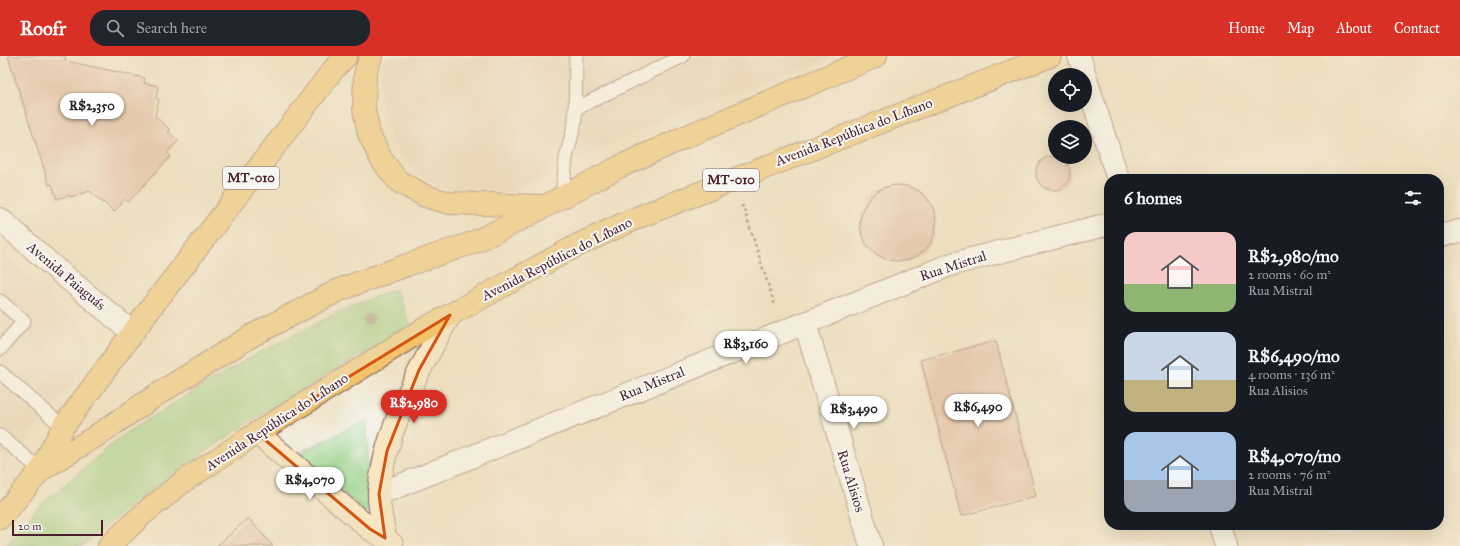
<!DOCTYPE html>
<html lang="en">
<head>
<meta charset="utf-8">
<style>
  :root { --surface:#171b24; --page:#20242c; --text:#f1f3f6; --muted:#9ea1a6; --accent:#d93025 }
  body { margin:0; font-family:"IM FELL Great Primer",serif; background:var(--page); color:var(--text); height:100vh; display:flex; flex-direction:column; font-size:15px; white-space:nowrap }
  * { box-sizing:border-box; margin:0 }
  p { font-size:13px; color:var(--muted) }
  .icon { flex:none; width:22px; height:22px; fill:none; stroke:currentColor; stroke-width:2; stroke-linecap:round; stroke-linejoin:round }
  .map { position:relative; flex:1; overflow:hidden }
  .drawer { position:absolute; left:1104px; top:118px; width:340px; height:356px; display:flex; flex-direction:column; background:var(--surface); border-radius:16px; box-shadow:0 4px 16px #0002 }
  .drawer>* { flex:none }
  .fabs { position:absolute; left:1048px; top:12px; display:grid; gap:8px }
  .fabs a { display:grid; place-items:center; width:44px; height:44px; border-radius:50%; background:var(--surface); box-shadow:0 4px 16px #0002; font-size:20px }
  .scale { position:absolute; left:12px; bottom:10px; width:91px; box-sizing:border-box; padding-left:4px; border:2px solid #4a1f2b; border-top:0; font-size:11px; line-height:14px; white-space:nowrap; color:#4a1f2b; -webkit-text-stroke:3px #f6f6f2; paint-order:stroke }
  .price { position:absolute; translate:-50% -34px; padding:0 9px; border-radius:14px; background:#fff; color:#222; font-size:13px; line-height:26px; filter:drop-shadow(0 1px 2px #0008) }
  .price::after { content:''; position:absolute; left:50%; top:24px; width:12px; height:9px; margin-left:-6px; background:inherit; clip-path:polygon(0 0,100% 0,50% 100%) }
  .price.on { background:var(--accent); color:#fff }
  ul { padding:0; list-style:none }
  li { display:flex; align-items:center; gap:12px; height:100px; padding:0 20px }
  li span { display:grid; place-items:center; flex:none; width:112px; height:80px; border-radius:12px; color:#555 }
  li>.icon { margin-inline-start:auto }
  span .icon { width:48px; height:48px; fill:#fffc; stroke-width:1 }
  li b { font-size:17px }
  h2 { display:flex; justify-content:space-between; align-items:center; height:48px; padding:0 20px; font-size:17px }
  header { display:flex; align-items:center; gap:24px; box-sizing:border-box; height:56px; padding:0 20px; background:var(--accent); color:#fff }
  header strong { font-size:19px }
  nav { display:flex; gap:22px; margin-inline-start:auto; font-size:14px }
  .search { width:280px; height:36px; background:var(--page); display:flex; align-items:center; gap:10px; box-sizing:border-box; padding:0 14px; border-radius:16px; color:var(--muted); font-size:15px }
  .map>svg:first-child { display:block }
</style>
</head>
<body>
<header>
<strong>Roofr</strong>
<div class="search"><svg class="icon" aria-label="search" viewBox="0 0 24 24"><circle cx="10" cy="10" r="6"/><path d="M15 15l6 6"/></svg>Search here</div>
<nav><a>Home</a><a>Map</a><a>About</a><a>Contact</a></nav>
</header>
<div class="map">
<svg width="1460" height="490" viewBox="0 0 1460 490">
  <rect width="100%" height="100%" fill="#f6f6f2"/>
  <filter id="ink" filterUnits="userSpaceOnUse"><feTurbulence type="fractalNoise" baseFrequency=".025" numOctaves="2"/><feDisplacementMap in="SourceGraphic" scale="8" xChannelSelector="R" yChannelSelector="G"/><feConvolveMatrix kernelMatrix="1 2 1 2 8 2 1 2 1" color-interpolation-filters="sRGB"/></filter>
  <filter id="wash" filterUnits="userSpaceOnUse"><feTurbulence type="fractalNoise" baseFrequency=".012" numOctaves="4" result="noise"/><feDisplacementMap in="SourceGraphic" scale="16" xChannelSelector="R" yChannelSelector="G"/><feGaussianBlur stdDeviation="0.9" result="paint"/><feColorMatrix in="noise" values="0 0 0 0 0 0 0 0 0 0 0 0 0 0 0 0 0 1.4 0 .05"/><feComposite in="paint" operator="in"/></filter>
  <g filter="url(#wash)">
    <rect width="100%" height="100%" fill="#eddfbe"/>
    <path fill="#e6d1b4" d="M388,0h447l-26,11 -131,45 -168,81 -19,3 -28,-2 -24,-6 -25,-17 -22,-28 -10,-31 -3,-25 3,-23z
      M0,194l89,84v28l-89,111z"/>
    <path fill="#95cf83" stroke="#707757" d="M395,233l17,40 -62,32 -100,61 -63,42 -55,40 -49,42h-77l32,-39 89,-75 119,-72 97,-50z
      M367,364l1,41 5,46 -8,6 -65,-61z"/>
    <g id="blocks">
      <path fill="#deaf98" d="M8,0h57l1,5 79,17 -1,5 14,3 -2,12 3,1 -4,17 15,14 -2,2 10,9 -11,11 4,4 -43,46 -3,-3 -11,13 -10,-10 -1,1 -13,-12 -20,6 -1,-2 -12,4 -5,-15 -3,1z
        M1036 117a17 17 0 1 1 34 0a17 17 0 1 1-34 0Z
        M860 167a38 38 0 1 1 76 0a38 38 0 1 1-76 0Z
        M996,285l40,155 -75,20 -40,-156z
        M248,462l25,28h-56z"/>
    </g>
  </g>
  <g filter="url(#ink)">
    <use href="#blocks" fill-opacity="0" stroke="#83625e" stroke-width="1"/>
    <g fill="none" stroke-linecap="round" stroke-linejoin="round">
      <defs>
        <path id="lane" d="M575,53l108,-53
          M562,141l4,-39 9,-36 1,-66
          M0,245l24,20 -24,28
          M0,316l63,55
          M0,380l41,34"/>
        <path id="street" d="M1079,0l6,19
          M1085,20l33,103
          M0,163l55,49 78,65
          M1439,180l21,-5
          M805,267l66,223
          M379,438l573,-230 157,-40
          M1220,469l6,21"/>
        <path id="secondary" d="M257,377l113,96 15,9 7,6
          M385,482c-2,-15 -7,-31 -6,-46 6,-64 40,-122 71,-177"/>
        <path id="primary" d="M371,0l-6,18 -1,35 5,25 12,25 17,22 27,15 24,7 95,3
          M41,414l52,-32 65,-44 95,-59 86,-45 68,-25 65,-22 34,-16 113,-60 66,-30 191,-81
          M0,462l41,-48 22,-43 93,-126 32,-41 145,-190 13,-14
          M109,490l34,-32 41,-33 73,-48 167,-104 154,-84 63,-29 409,-160"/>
      </defs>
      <use href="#lane" stroke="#83625e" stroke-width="15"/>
      <use href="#street" stroke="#83625e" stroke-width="24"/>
      <use href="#secondary" stroke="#83625e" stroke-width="24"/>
      <use href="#primary" stroke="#83625e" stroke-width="24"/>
      <path stroke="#83625e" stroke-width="2.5" stroke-dasharray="3 3" stroke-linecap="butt" d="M741,151l2,-1 32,100"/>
      <use href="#lane" stroke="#fff" stroke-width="13"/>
      <use href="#street" stroke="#fff" stroke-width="22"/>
      <use href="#secondary" stroke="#f9e7c3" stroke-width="22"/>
      <use href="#primary" stroke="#f1c36a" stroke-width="22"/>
    </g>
    <circle fill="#9f937b" cx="371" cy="261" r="6"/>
  </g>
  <path d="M0 0H1460V490H0ZM450,259l-31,55 -32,81 -8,43 6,44 -15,-9 -113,-96z" fill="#eddfbe" fill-opacity=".55" fill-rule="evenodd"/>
  <path fill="none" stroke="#d8530f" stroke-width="3" stroke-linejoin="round" d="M450,259l-31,55 -32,81 -8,43 6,44 -15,-9 -113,-96z"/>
  <g text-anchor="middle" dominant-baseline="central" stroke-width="4" stroke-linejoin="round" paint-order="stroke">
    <g fill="#f6f6f2" stroke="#7e6067" stroke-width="1">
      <rect x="223" y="111" width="56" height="22" rx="3"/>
      <rect x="703" y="113" width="56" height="22" rx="3"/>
    </g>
    <g font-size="13" font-weight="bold" fill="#4a1f2b">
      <text x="251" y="122">MT-010</text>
      <text x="731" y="124">MT-010</text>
    </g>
    <g font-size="14" fill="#4a1f2b" stroke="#f6f6f2">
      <text transform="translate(854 76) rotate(-21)">Avenida República do Líbano</text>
      <text transform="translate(557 203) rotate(-27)">Avenida República do Líbano</text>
      <text transform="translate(953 210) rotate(-18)">Rua Mistral</text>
      <text transform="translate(66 220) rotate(40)">Avenida Paiaguás</text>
      <text transform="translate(652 328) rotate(-22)">Rua Mistral</text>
      <text transform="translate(277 366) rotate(-33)">Avenida República do Líbano</text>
      <text transform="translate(851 425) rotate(73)">Rua Alisios</text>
    </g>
  </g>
</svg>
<div class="fabs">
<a><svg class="icon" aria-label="locate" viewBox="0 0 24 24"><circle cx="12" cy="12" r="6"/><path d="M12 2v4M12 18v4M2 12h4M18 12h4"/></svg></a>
<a><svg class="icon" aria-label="layers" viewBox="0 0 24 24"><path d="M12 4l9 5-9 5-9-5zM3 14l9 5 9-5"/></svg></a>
</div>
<div class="scale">20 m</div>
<b class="price" style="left:92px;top:71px">R$2,350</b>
<b class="price" style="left:746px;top:309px">R$3,160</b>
<b class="price on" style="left:414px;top:368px">R$2,980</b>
<b class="price" style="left:978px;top:372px">R$6,490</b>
<b class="price" style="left:854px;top:374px">R$3,490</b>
<b class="price" style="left:310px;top:445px">R$4,070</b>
<section class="drawer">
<h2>6 homes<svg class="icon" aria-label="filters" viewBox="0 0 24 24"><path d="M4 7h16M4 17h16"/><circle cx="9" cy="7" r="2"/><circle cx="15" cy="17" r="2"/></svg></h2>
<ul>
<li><span style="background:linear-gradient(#f6c9c9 65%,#8fb573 0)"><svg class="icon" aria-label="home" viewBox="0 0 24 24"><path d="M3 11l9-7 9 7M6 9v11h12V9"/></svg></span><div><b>R$2,980/mo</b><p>2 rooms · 60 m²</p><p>Rua Mistral</p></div></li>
<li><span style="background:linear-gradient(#c9d6e8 60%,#c2b280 0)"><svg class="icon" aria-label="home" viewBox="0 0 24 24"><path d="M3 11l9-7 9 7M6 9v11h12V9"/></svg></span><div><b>R$6,490/mo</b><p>4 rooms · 136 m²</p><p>Rua Alisios</p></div></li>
<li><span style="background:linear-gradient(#a9c7e8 60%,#9aa5b1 0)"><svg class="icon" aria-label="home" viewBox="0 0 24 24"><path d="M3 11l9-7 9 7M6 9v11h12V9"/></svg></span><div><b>R$4,070/mo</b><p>2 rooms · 76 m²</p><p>Rua Mistral</p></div></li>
</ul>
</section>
</div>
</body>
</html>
